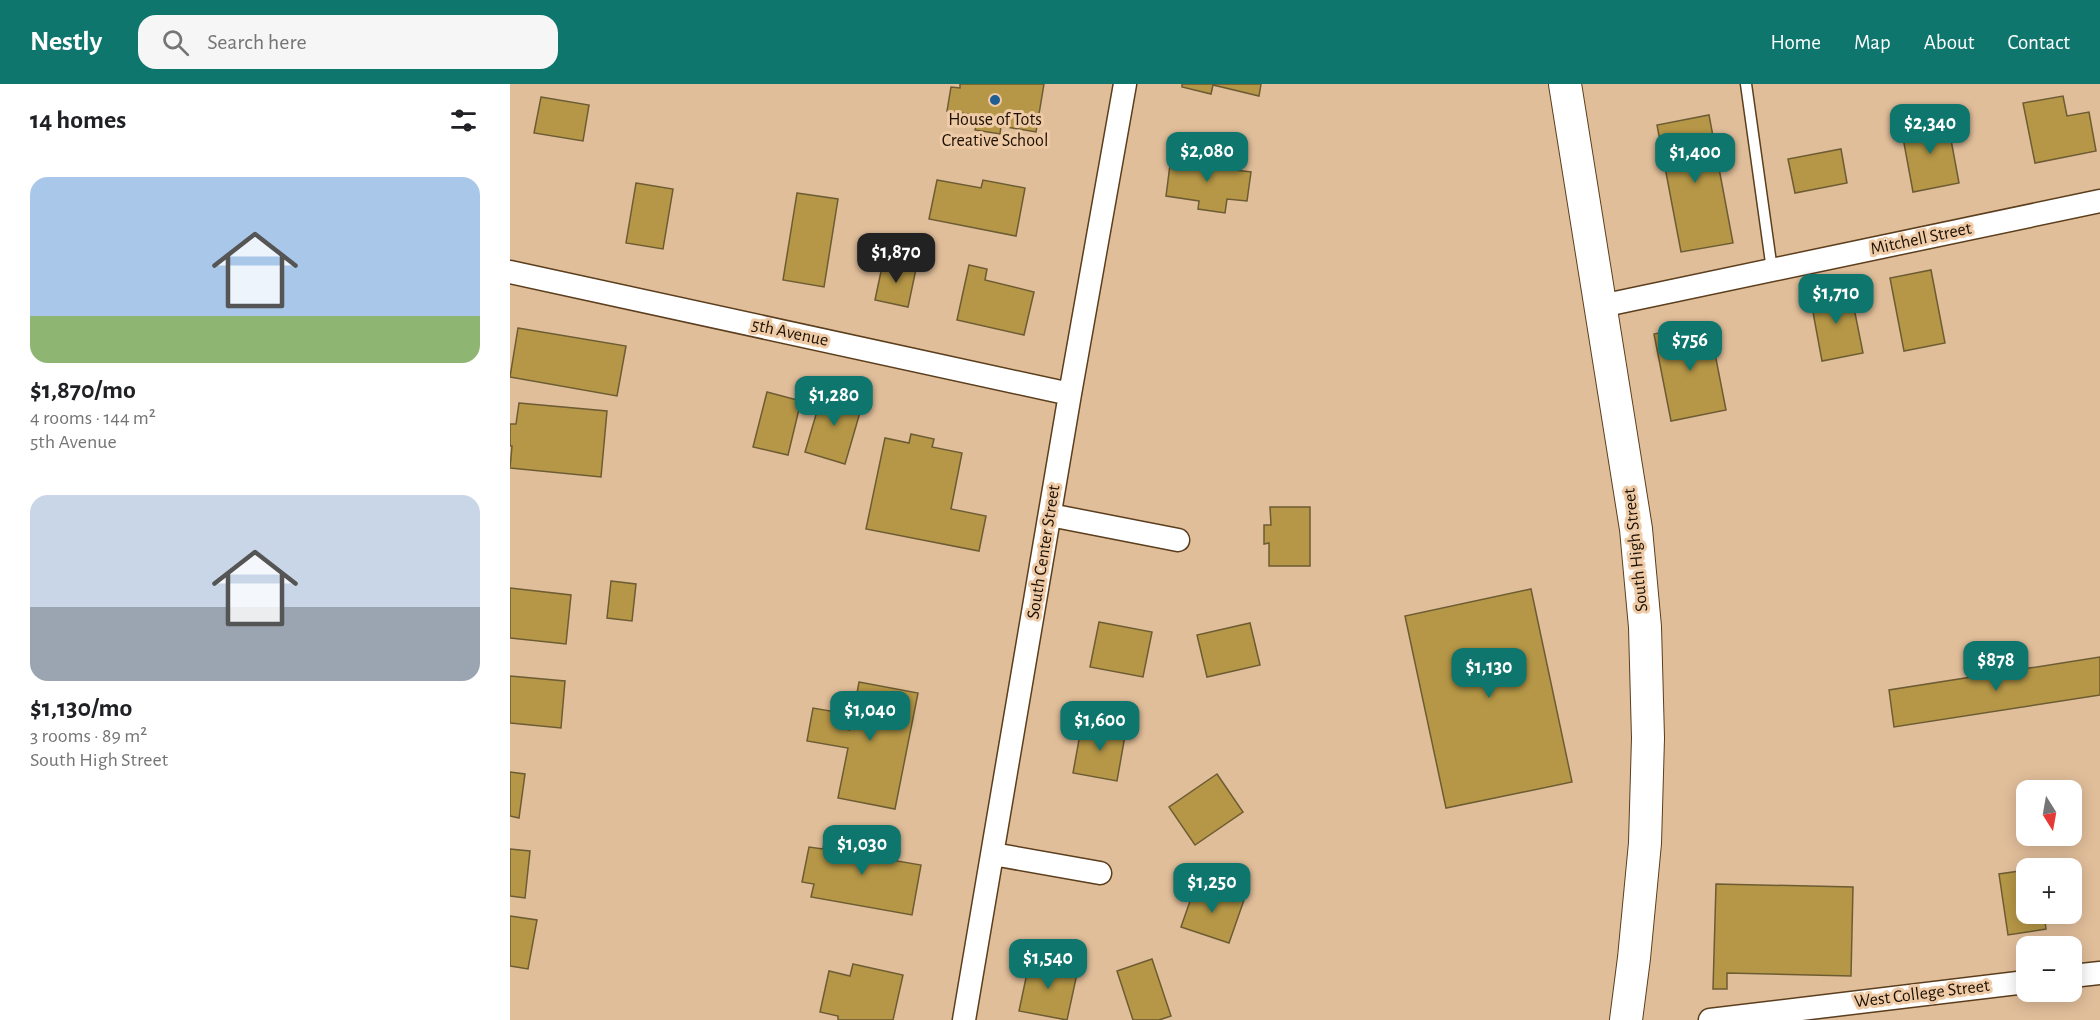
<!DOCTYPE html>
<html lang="en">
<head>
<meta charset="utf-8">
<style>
  :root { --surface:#fff; --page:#f6f6f6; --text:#202124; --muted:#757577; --accent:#0f766e }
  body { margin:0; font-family:"Alegreya Sans",sans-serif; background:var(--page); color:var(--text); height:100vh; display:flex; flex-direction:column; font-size:22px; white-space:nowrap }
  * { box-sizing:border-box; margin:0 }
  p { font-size:20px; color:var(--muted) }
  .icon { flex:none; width:33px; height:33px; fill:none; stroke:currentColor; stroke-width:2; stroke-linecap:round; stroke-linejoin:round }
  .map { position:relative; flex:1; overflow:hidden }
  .side { display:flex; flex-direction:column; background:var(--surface); width:510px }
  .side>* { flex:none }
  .needle { width:39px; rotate:169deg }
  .controls { position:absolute; left:1506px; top:696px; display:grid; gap:12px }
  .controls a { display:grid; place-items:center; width:66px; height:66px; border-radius:12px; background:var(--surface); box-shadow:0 3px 15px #0003; font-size:30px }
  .price { position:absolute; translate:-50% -51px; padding:0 14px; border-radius:12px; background:var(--accent); color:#fff; font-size:20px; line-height:39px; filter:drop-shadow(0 2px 3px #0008) }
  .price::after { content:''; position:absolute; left:50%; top:36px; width:18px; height:14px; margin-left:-9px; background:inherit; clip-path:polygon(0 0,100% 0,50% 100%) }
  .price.active { background:#222; color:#fff }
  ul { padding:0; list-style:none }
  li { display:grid; align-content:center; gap:12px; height:318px; padding:0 30px }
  li span { display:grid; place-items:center; height:186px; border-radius:18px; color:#555 }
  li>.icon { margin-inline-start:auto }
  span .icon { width:108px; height:108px; fill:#fffc; stroke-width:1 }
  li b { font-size:26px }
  h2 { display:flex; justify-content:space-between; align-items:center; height:72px; padding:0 30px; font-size:26px }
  header { display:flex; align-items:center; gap:36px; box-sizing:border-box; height:84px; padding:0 30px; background:var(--accent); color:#fff }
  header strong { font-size:28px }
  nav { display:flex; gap:33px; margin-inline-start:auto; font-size:21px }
  .search { width:420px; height:54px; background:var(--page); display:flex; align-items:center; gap:15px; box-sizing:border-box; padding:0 21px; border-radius:18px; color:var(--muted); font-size:22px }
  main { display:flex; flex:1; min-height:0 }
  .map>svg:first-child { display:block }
</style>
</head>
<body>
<header>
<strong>Nestly</strong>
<div class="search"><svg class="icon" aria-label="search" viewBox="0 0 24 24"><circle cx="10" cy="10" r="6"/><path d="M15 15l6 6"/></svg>Search here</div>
<nav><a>Home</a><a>Map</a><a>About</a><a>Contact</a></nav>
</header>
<main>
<section class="side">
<h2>14 homes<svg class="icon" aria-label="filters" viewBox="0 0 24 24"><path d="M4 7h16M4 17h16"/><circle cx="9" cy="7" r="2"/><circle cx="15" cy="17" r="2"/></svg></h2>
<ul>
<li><span style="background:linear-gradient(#a9c7e8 75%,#8fb573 0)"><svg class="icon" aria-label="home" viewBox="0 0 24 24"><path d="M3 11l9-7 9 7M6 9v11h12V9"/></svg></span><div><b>$1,870/mo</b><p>4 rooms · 144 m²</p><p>5th Avenue</p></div></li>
<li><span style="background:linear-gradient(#c9d6e8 60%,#9aa5b1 0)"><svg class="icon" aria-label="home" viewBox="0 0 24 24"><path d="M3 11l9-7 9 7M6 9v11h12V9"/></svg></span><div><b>$1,130/mo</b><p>3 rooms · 89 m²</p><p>South High Street</p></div></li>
</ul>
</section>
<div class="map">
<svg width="1590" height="936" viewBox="0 0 1590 936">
  <rect width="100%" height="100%" fill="#e1be9a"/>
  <path fill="#b69747" stroke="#6d5c33" stroke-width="1.5" d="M450,0h84l-8,48 -35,-6 -1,8 -25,-4 2,-7 -5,-1 1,-7 -26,-4 4,-24 9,1z
    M672,0h79l-2,12 -46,-11 -2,9 -29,-7z
    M1553,12l4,20 22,-4 7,39 -61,12 -12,-60z
    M31,13l48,8 -6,36 -49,-8z
    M1199,31l24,128 -52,9 -24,-127z
    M1437,34l12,65 -46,9 -12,-65z
    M1331,65l6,34 -52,10 -7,-34z
    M679,66l23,3 -2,14 41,5 -4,29 -20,-2 -2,14 -27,-4 1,-8 -33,-5 4,-31 17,3z
    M427,96l44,8 2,-8 42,8 -9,48 -87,-17z
    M126,99l37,6 -10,60 -37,-6z
    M287,109l41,6 -14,88 -41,-7z
    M373,178l33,7 -8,38 -33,-7z
    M459,181l18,4 -2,11 49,12 -10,43 -67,-15z
    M1421,186l14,73 -41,8 -14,-73z
    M1340,204l13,65 -41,8 -12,-65z
    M1199,239l17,87 -55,11 -17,-87z
    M8,244l108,18 -9,50 -107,-19z
    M313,307l40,11 -18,62 -40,-12z
    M257,308l34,9 -13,54 -35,-8z
    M9,319l88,8 -6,66 -91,-9 2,-22h-2v-22h6z
    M401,350l23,5 -2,8 30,6 -11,56 35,7 -7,35 -113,-22 19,-91 24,5z
    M760,423h40v59h-41v-23l-5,1v-19h7z
    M101,497l25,3 -4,37 -25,-3z
    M0,504l61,7 -5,49 -56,-6z
    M1021,505l41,193 -126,26 -41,-192z
    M589,538l53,10 -9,45 -53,-10z
    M740,539l10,42 -53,12 -10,-42z
    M1590,573v38l-206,32 -5,-37z
    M0,592l55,5 -4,47 -51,-5z
    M349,598l59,11 -23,116 -57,-11 10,-50 -41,-7 6,-33 35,6 -3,15 5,1z
    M572,639l44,7 -9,51 -44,-8z
    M0,688l15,2 -6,44 -9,-2z
    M707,690l26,38 -48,33 -26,-38z
    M315,752l68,13 -2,11 30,5 -9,50 -101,-18 3,-13 -12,-2 7,-35 14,2z
    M0,765l20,2 -5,47 -15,-2z
    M1516,786v44h18l2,15 -38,6 -9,-61z
    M686,800l48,16 -15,43 -48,-16z
    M1206,800l137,3 -2,89 -124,-3v16h-14z
    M0,832l27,4 -9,49 -18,-3z
    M520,875l48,10 -11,51 -48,-9z
    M642,875l19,57 -12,4h-26l-16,-49z
    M343,880l50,11 -10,45h-55v-4l-18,-4 9,-41 21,5z"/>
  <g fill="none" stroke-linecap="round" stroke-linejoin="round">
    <defs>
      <path id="lane" d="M1236,0l26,186"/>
      <path id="street" d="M0,188l560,122
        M1091,222l499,-105
        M540,431l128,25
        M483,770l107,19
        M1562,892l28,-3
        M454,936l106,-626 55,-310
        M1200,936l316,-38"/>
      <path id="secondary" d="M1055,0l71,445 9,98 3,111 -3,105 -11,115 -8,62"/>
    </defs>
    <use href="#lane" stroke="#5b3e1d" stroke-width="13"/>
    <use href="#street" stroke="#5b3e1d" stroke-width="25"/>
    <use href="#secondary" stroke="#5b3e1d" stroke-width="34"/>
    <use href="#lane" stroke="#fff" stroke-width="10"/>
    <use href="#street" stroke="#fff" stroke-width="22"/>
    <use href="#secondary" stroke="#fff" stroke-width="32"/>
  </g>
  <circle fill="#1e5e94" stroke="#eecba6" stroke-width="2" cx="485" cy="16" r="6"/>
  <g text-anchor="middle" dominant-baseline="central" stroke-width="6" stroke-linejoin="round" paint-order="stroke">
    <g font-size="18" fill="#1d1104" stroke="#eecba6">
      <text x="485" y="36">House of Tots<tspan x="485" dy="21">Creative School</tspan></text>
    </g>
    <g font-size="18" fill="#1d1104" stroke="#eecba6">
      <text transform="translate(1411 155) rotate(-12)">Mitchell Street</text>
      <text transform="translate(280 249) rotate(12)">5th Avenue</text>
      <text transform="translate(1126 466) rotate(-96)">South High Street</text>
      <text transform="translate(534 468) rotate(-81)">South Center Street</text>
      <text transform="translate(1412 910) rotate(-7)">West College Street</text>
    </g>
  </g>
</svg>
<div class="controls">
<a><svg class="needle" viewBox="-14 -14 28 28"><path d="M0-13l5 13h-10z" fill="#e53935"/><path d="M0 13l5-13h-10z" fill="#757577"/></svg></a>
<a>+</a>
<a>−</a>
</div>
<b class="price" style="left:1420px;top:71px">$2,340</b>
<b class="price" style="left:697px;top:99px">$2,080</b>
<b class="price" style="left:1185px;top:100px">$1,400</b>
<b class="price active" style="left:386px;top:200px">$1,870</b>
<b class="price" style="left:1326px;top:241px">$1,710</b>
<b class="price" style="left:1180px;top:288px">$756</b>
<b class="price" style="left:324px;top:343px">$1,280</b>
<b class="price" style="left:1486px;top:608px">$878</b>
<b class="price" style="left:979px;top:615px">$1,130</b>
<b class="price" style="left:360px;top:658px">$1,040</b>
<b class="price" style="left:590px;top:668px">$1,600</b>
<b class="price" style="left:352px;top:792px">$1,030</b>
<b class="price" style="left:702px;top:830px">$1,250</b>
<b class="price" style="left:538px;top:906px">$1,540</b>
</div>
</main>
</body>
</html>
